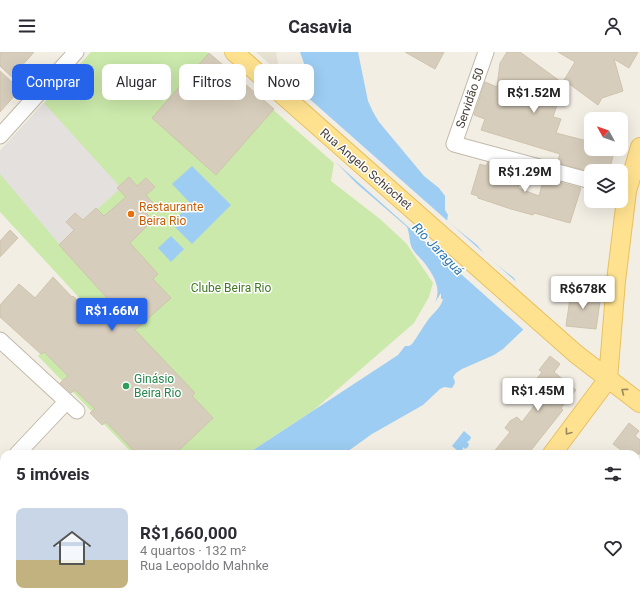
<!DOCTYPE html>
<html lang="pt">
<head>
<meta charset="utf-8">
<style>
  :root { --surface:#fff; --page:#f2f2f3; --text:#2b2b33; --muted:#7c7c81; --line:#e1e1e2; --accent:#2563eb }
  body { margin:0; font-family:Roboto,sans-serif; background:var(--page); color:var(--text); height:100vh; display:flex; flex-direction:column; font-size:15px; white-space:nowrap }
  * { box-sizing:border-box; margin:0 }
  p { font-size:13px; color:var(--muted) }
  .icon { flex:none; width:22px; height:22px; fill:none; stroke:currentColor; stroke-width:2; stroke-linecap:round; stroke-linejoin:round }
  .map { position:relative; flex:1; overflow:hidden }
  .details { position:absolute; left:0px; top:398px; width:640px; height:156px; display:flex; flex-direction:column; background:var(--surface); border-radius:12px 12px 0 0; box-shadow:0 4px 16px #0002 }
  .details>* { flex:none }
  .banner { position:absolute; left:12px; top:12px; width:400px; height:36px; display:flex; gap:8px }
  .needle { width:26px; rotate:310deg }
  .fabs { position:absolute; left:584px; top:60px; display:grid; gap:8px }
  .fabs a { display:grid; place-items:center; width:44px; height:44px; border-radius:8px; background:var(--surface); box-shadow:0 4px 16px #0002; font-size:20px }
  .price { position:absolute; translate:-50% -34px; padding:0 9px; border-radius:4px; background:#fff; color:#222; font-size:13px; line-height:26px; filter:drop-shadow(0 1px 2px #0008) }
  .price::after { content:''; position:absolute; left:50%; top:24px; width:12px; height:9px; margin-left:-6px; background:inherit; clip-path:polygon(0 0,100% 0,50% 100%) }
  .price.current { background:var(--accent); color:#fff }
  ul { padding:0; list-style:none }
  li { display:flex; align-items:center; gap:12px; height:100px; padding:0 16px }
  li+li { border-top:1px solid var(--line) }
  li span { display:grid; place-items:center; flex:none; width:112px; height:80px; border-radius:8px; color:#555 }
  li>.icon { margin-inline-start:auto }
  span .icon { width:48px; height:48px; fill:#fffc; stroke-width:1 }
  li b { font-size:17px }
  h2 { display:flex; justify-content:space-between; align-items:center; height:48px; padding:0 16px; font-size:17px }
  .chip { padding:0 14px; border-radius:8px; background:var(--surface); box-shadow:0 4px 16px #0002; font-size:14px; line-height:36px }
  .chip.current { background:var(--accent); color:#fff }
  header { display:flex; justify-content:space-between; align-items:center; height:52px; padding:0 16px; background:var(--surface); font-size:18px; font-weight:700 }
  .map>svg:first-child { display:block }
</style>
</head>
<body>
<header><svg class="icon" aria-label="menu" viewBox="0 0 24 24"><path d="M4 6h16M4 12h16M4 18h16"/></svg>Casavia<svg class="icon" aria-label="person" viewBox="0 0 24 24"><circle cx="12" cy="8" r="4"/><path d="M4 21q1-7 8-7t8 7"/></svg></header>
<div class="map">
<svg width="640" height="554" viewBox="0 0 640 554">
  <rect width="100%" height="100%" fill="#f3eee4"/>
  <path fill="#e7e1d2" d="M256,0h20l4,21z
    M251,550h292l5,4h-292z"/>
  <path fill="#f6e6ce" d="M250,550h168l-3,4h-160z"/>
  <path fill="#cbe9ab" d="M91,0h116l127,111 -3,18 49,38 26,24 27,40 -4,14 -15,26 -100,87 -67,44h-114l-95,-98 47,-52 -85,-92v-61z"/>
  <path fill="#e3e0dd" d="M44,51l77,85 -62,56 -59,-70v-23z"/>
  <path fill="#9dcdf2" d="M300,0h58l10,49 5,11 6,10 45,54 15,12 6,8v14l3,5 -1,6 30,24 10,12 27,21 14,25 -1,20 -4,7 -20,19 -9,6 -32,14 -6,4 -3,4c3,5 2,7 -1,11l-8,-1 -4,2 -17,16 -51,29 -28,20h-97l151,-99 7,-9h4l3,-2c6,-8 10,-16 16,-24 5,-7 13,-12 15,-21h-2v-6l-7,11c8,-13 1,-27 -8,-39 -4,-6 -10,-10 -14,-17 -3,-6 -2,-14 -5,-21l-51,-44 -32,-33 -28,-59 6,-9 4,-13z
    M192,114l39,39 -39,39 -21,-21 20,-19 -19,-20z
    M171,184l13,13 -13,13 -13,-14z
    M464,379l7,6 -1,3 -3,2 2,2 -1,3 -3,2 -2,-2 -1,5h-3l-7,-6z
    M0,534l4,1v15h130l-5,4h-129z"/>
  <path fill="#f3eee4" d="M296,35l224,198 10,17 2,9 -4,13 -3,7 -203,-181 -11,-13 -18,-31 1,-15z"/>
  <path fill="#d7cdbc" stroke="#cfc3ac" d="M0,0h34l-22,25 -12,-11z
    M405,0h39l-9,17z
    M507,0h13l44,32 -11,33 8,2 -5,14 35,9v7h24l-6,22h-21l-31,-8 3,-9 -79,-24 4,-11 -11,-4 11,-33 12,5 3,-24z
    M558,0h80l-9,16 -15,-9 9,32 -21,7 -4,7 -34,-25 11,-18z
    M209,1l65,56 -58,66 -64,-57z
    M0,19l15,14 -3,3 5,5 -17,19z
    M488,110l35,10 -5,16 21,8 5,-18 37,10 -11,35 -36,-10 -1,2 -22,-6 -33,-11v-2l-7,-2 9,-30 6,2z
    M129,125l8,9 9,-8 9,9 -9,8 8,9 -9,8 8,8 -23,23 28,31 -5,5 18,19 -36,32 60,63 -3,3 21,22 -38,36h-38l-31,-32 -4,3 -12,-12 5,-4 -20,-19 -4,3 -11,-10 8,-7 -24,-24 -3,2 -41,-37v-12l19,-21 16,14 18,-21 19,20 1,-1 26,26 17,-14 -57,-63 15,-15 -8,-8 9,-9 8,7 13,-12 8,8 22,-19 -9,-9z
    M10,178l8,8 -18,19v-16z
    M571,239l30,4 -5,34 -30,-3z
    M550,304l10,8 -6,8 22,18 -15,18 2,2 -35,44h-36l18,-22 -5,-4 5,-7 7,-4 5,5 21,-28 -11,-9 10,-13 -3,-2z
    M629,371l10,8 -4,5 5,4v14h-14l-13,-10z"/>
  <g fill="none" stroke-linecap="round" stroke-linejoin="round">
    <defs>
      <path id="minor" d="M486,0l-32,92 137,37
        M0,84l76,-84
        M0,288l77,71
        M17,402l49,-52
        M0,420l4,-5"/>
      <path id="major" d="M234,0l342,302 64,49
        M608,327l8,-98 11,-90 13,-44
        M552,402l56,-75
        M435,554l3,-4"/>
    </defs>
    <use href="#minor" stroke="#c1b9a9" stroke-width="17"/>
    <use href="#major" stroke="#e7c15e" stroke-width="20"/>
    <use href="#minor" stroke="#fff" stroke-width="15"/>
    <use href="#major" stroke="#ffe290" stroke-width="18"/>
  </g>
  <defs><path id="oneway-chevron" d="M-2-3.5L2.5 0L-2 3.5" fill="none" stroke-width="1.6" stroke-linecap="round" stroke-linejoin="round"/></defs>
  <g stroke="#99885d">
    <use href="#oneway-chevron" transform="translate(624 339) rotate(-143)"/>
    <use href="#oneway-chevron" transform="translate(568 380) rotate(127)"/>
  </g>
  <circle fill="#e8710a" stroke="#fff" stroke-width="1.5" cx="131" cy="162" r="4"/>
  <circle fill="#2e9e5b" stroke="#fff" stroke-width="1.5" cx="126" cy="334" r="4"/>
  <g text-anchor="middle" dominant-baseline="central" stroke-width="3" stroke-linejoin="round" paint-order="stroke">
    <g font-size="12" fill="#453e34" stroke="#fff">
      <text transform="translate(470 46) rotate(-71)">Servidão 50</text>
      <text transform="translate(366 117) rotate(41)">Rua Angelo Schiochet</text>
    </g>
    <g font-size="12" fill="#c56008" stroke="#fff" text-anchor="start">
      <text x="139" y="155">Restaurante<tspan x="139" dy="14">Beira Rio</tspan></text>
    </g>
    <g font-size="12" fill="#437826" stroke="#fff">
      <text x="231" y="236">Clube Beira Rio</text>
    </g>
    <g font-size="12" fill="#27864d" stroke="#fff" text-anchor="start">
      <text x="134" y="327">Ginásio<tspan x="134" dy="14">Beira Rio</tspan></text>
    </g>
    <g font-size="13" font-style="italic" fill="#2a76b3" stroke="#fff">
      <text transform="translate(438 197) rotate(46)">Rio Jaraguá</text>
    </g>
  </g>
</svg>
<div class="fabs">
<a><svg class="needle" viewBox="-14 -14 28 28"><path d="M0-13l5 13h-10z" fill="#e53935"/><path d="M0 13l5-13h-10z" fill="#7c7c81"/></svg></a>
<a><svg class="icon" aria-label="layers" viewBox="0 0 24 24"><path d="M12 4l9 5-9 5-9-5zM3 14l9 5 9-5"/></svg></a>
</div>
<b class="price" style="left:534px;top:62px">R$1.52M</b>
<b class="price" style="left:525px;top:141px">R$1.29M</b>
<b class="price" style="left:583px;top:258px">R$678K</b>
<b class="price current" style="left:112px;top:280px">R$1.66M</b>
<b class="price" style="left:538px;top:360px">R$1.45M</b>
<div class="banner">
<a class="chip current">Comprar</a>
<a class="chip">Alugar</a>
<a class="chip">Filtros</a>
<a class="chip">Novo</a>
</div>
<section class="details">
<h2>5 imóveis<svg class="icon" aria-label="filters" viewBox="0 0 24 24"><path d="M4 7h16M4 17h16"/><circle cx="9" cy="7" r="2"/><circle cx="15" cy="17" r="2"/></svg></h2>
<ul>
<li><span style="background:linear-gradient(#c9d6e8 65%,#c2b280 0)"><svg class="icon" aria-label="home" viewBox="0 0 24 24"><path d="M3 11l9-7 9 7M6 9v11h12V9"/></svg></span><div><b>R$1,660,000</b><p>4 quartos · 132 m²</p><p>Rua Leopoldo Mahnke</p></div><svg class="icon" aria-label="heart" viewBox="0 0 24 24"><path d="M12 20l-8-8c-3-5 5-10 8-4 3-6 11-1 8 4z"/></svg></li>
</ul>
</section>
</div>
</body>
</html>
